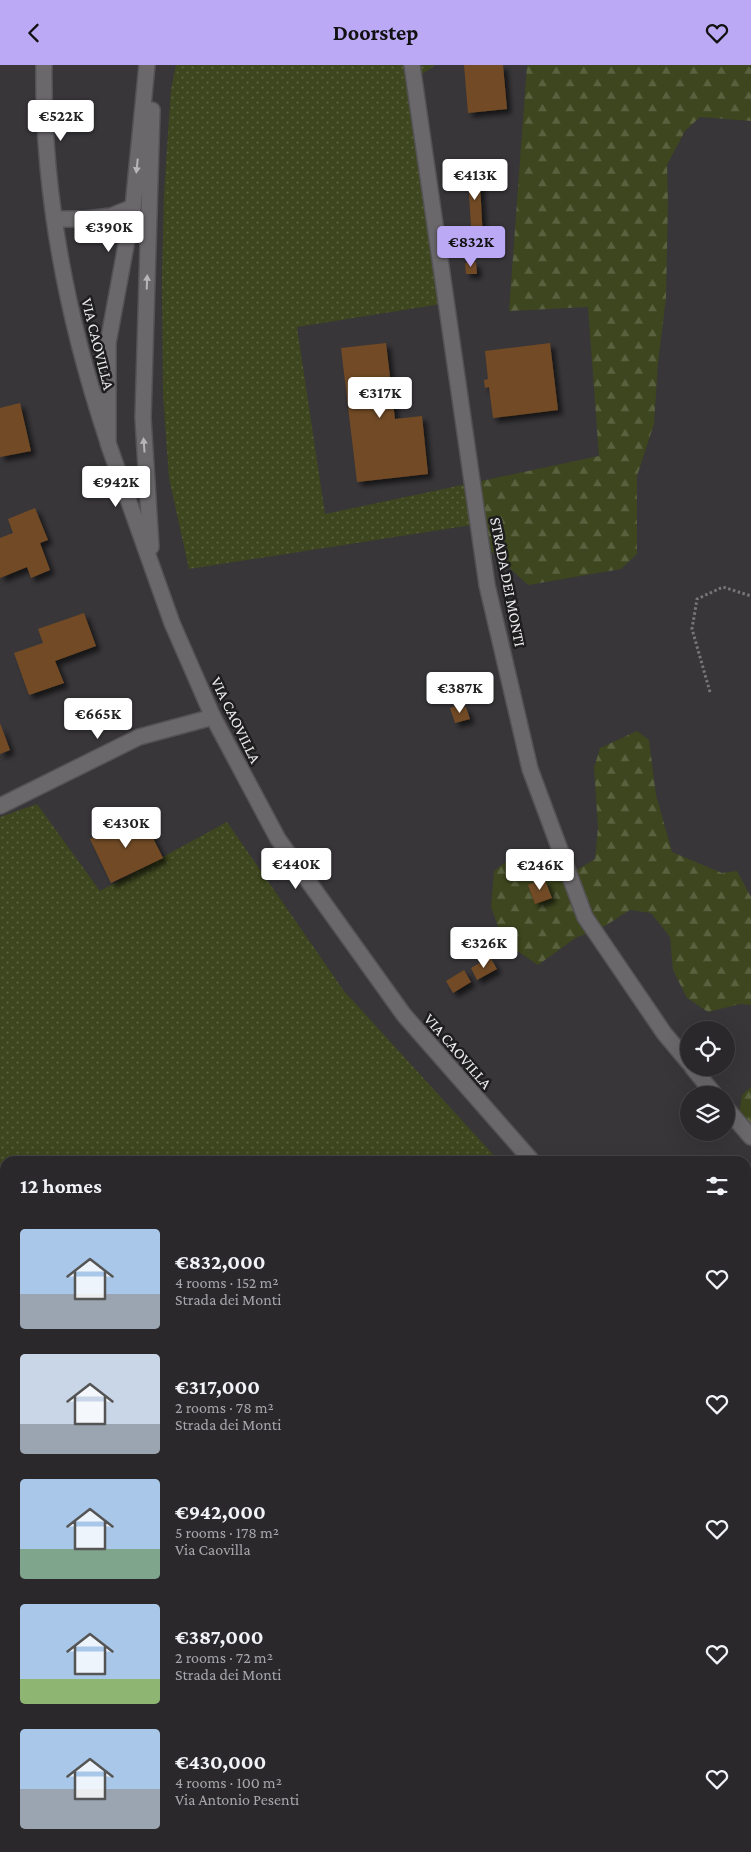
<!DOCTYPE html>
<html lang="en">
<head>
<meta charset="utf-8">
<style>
  :root { --surface:#2a282b; --page:#363437; --text:#f1f3f6; --muted:#a5a6a9; --line:#464447; --accent:#bca9f5 }
  body { margin:0; font-family:"Crimson Pro",serif; background:var(--page); color:var(--text); height:100vh; display:flex; flex-direction:column; font-size:19px; white-space:nowrap }
  * { box-sizing:border-box; margin:0 }
  p { font-size:16px; color:var(--muted) }
  .icon { flex:none; width:28px; height:28px; fill:none; stroke:currentColor; stroke-width:2; stroke-linecap:round; stroke-linejoin:round }
  .map { position:relative; flex:1; overflow:hidden }
  .sheet { position:absolute; left:0px; top:1091px; width:751px; height:696px; display:flex; flex-direction:column; background:var(--surface); border-radius:15px 15px 0 0; box-shadow:0 5px 20px #0002,0 0 0 1px var(--line) }
  .sheet>* { flex:none }
  .controls { position:absolute; left:680px; top:956px; display:grid; gap:10px }
  .controls a { display:grid; place-items:center; width:55px; height:55px; border-radius:50%; background:var(--surface); box-shadow:0 5px 20px #0002,0 0 0 1px var(--line); font-size:25px }
  .price { position:absolute; translate:-50% -42px; padding:0 11px; border-radius:5px; background:#fff; color:#222; font-size:16px; line-height:32px; filter:drop-shadow(0 1px 2px #0008) }
  .price::after { content:''; position:absolute; left:50%; top:30px; width:15px; height:11px; margin-left:-8px; background:inherit; clip-path:polygon(0 0,100% 0,50% 100%) }
  .price.on { background:var(--accent); color:#111 }
  ul { padding:0; list-style:none }
  li { display:flex; align-items:center; gap:15px; height:125px; padding:0 20px }
  li span { display:grid; place-items:center; flex:none; width:140px; height:100px; border-radius:5px; color:#555 }
  li>.icon { margin-inline-start:auto }
  span .icon { width:60px; height:60px; fill:#fffc; stroke-width:1 }
  li b { font-size:21px }
  h2 { display:flex; justify-content:space-between; align-items:center; height:60px; padding:0 20px; font-size:21px }
  header { display:flex; justify-content:space-between; align-items:center; height:65px; padding:0 20px; background:var(--accent); color:#111; font-size:22px; font-weight:700 }
  .map>svg:first-child { display:block }
</style>
</head>
<body>
<header><svg class="icon" aria-label="back" viewBox="0 0 24 24"><path d="M15 5l-7 7 7 7"/></svg>Doorstep<svg class="icon" aria-label="heart" viewBox="0 0 24 24"><path d="M12 20l-8-8c-3-5 5-10 8-4 3-6 11-1 8 4z"/></svg></header>
<div class="map">
<svg width="751" height="1787" viewBox="0 0 751 1787">
  <defs>
    <pattern id="industrial-grid" width="8" height="8" patternUnits="userSpaceOnUse" patternTransform="scale(1.25)"><rect width="8" height="8" fill="#403b4d"/><path d="M0 4h8M4 0v8" fill="none" stroke="#5c5767"/></pattern>
    <pattern id="grass-dots" width="8" height="8" patternUnits="userSpaceOnUse" patternTransform="scale(1.25)"><rect width="8" height="8" fill="#3d461e"/><path d="M2 2h.1M6 6h.1" fill="none" stroke="#59613f" stroke-width="1.8" stroke-linecap="round"/></pattern>
    <pattern id="forest-firs" width="22" height="20" patternUnits="userSpaceOnUse" patternTransform="scale(1.25)"><rect width="22" height="20" fill="#3d461e"/><path d="M5 1l3.5 6h-7zM16 11l3.5 6h-7z" fill="#59613f"/></pattern>
    <filter id="shadow"><feDropShadow dx="4.5" dy="4.5" stdDeviation="2.5" flood-color="#0009"/></filter>
  </defs>
  <rect width="100%" height="100%" fill="#383639"/>
  <path fill="url(#industrial-grid)" d="M0,1170l5,4v608l368,1 -2,4h-371z"/>
  <path fill="url(#grass-dots)" d="M176,0h260l-17,11 29,227 -151,24 28,187 156,-33 -3,43 -289,45 -20,-91 -6,-83 -1,-116 2,-86 7,-104z
    M37,739l63,87 127,-69 117,169 155,170h-494v23l-5,-4v-363z"/>
  <path fill="url(#forest-firs)" d="M527,0h224v56l-51,-4 -15,14 -18,34 1,35 -2,98 -8,65 -4,61 -17,52v78l-16,15 -93,16 -51,-47 4,-57 118,-25 -11,-149 -79,4z
    M637,666l12,9 7,55 16,57 50,21 15,-2 14,26v108l-11,-1 -32,8 -21,-14 -14,-28 -3,-33 -19,-24 -21,-3 -30,19 -23,8 -39,28 -35,-24 -12,-34 3,-36 21,-16 26,1 6,19h21l27,-16 3,-32 -4,-59 6,-20z
    M751,1022v59l-14,-20 5,-31z"/>
  <path fill="#724b25" filter="url(#shadow)" d="M464,0h39l4,44 -39,4z
    M467,98h12l4,77 -11,1z
    M476,197l1,12h-11l-1,-11z
    M386,278l9,76 27,-3 6,58 -71,8 -16,-134z
    M550,278l8,67 -65,8 -4,-31 -4,1 -1,-8 4,-1 -3,-28z
    M20,338l11,48 -31,6v-49z
    M35,443l13,32 -8,3 10,27 -19,8 -4,-11 -27,11v-40l13,-5 -5,-14z
    M84,548l12,33 -41,15 9,22 -35,12 -15,-42 29,-10 -5,-14z
    M461,639l1,4 4,-1 4,12 -15,4 -5,-15z
    M0,658l10,27 -10,4z
    M141,749l22,44 -52,25 -21,-44z
    M544,813l8,20 -17,6 -7,-19z
    M490,892l7,12 -20,11 -6,-12z
    M464,905l7,12 -18,11 -7,-12z
    M0,1336l5,2v65l-5,12z
    M0,1423l5,2v357h327l-2,5h-330z"/>
  <g fill="none" stroke-linecap="round" stroke-linejoin="round">
    <defs>
      <path id="street" d="M44,0c-2,128 23,253 63,374
        M412,0l75,520 43,184 55,148 79,116 25,30
        M54,154h30l27,-3 22,-9
        M0,741l139,-69 74,-20
        M692,1002l23,28
        M726,1043l25,29"/>
      <path id="secondary" d="M147,0l-14,142 -25,136v100l64,180 41,94 65,122 126,176 128,146
        M151,482l-8,-129 9,-308
        M746,1301l5,4"/>
      <path id="primary" d="M0,1134l5,4
        M746,1449l5,2"/>
    </defs>
    <use href="#street" stroke="#545255" stroke-width="18"/>
    <use href="#secondary" stroke="#545255" stroke-width="18"/>
    <use href="#primary" stroke="#545255" stroke-width="18"/>
    <path stroke="#777578" stroke-width="3" stroke-dasharray="2.5 2.5" stroke-linecap="butt" d="M710,627l-18,-63 5,-30 26,-12 28,9"/>
    <use href="#street" stroke="#6b686b" stroke-width="15"/>
    <use href="#secondary" stroke="#6b686b" stroke-width="15"/>
    <use href="#primary" stroke="#c38755" stroke-width="15"/>
  </g>
  <defs><path id="oneway-solid" d="M-6-.8H1V-3.2L6.5 0L1 3.2V.8H-6Z" transform="scale(1.25)"/></defs>
  <g fill="#b8b5b8">
    <use href="#oneway-solid" transform="translate(137 101) rotate(96)"/>
    <use href="#oneway-solid" transform="translate(147 217) rotate(-88)"/>
    <use href="#oneway-solid" transform="translate(144 380) rotate(-94)"/>
  </g>
  <g text-anchor="middle" dominant-baseline="central" stroke-width="5" stroke-linejoin="round" paint-order="stroke">
    <g font-size="16" fill="#ebe9ec" stroke="#1f1e1f">
      <text transform="translate(98 279) rotate(76)">VIA CAOVILLA</text>
      <text transform="translate(508 517) rotate(79)">STRADA DEI MONTI</text>
      <text transform="translate(236 655) rotate(64)">VIA CAOVILLA</text>
      <text transform="translate(458 986) rotate(49)">VIA CAOVILLA</text>
    </g>
  </g>
</svg>
<div class="controls">
<a><svg class="icon" aria-label="locate" viewBox="0 0 24 24"><circle cx="12" cy="12" r="6"/><path d="M12 2v4M12 18v4M2 12h4M18 12h4"/></svg></a>
<a><svg class="icon" aria-label="layers" viewBox="0 0 24 24"><path d="M12 4l9 5-9 5-9-5zM3 14l9 5 9-5"/></svg></a>
</div>
<b class="price" style="left:61px;top:77px">€522K</b>
<b class="price" style="left:475px;top:136px">€413K</b>
<b class="price" style="left:109px;top:188px">€390K</b>
<b class="price on" style="left:471px;top:203px">€832K</b>
<b class="price" style="left:380px;top:354px">€317K</b>
<b class="price" style="left:116px;top:443px">€942K</b>
<b class="price" style="left:460px;top:649px">€387K</b>
<b class="price" style="left:98px;top:675px">€665K</b>
<b class="price" style="left:126px;top:784px">€430K</b>
<b class="price" style="left:296px;top:825px">€440K</b>
<b class="price" style="left:540px;top:826px">€246K</b>
<b class="price" style="left:484px;top:904px">€326K</b>
<section class="sheet">
<h2>12 homes<svg class="icon" aria-label="filters" viewBox="0 0 24 24"><path d="M4 7h16M4 17h16"/><circle cx="9" cy="7" r="2"/><circle cx="15" cy="17" r="2"/></svg></h2>
<ul>
<li><span style="background:linear-gradient(#a9c7e8 65%,#9aa5b1 0)"><svg class="icon" aria-label="home" viewBox="0 0 24 24"><path d="M3 11l9-7 9 7M6 9v11h12V9"/></svg></span><div><b>€832,000</b><p>4 rooms · 152 m²</p><p>Strada dei Monti</p></div><svg class="icon" aria-label="heart" viewBox="0 0 24 24"><path d="M12 20l-8-8c-3-5 5-10 8-4 3-6 11-1 8 4z"/></svg></li>
<li><span style="background:linear-gradient(#c9d6e8 70%,#9aa5b1 0)"><svg class="icon" aria-label="home" viewBox="0 0 24 24"><path d="M3 11l9-7 9 7M6 9v11h12V9"/></svg></span><div><b>€317,000</b><p>2 rooms · 78 m²</p><p>Strada dei Monti</p></div><svg class="icon" aria-label="heart" viewBox="0 0 24 24"><path d="M12 20l-8-8c-3-5 5-10 8-4 3-6 11-1 8 4z"/></svg></li>
<li><span style="background:linear-gradient(#a9c7e8 70%,#7fa58c 0)"><svg class="icon" aria-label="home" viewBox="0 0 24 24"><path d="M3 11l9-7 9 7M6 9v11h12V9"/></svg></span><div><b>€942,000</b><p>5 rooms · 178 m²</p><p>Via Caovilla</p></div><svg class="icon" aria-label="heart" viewBox="0 0 24 24"><path d="M12 20l-8-8c-3-5 5-10 8-4 3-6 11-1 8 4z"/></svg></li>
<li><span style="background:linear-gradient(#a9c7e8 75%,#8fb573 0)"><svg class="icon" aria-label="home" viewBox="0 0 24 24"><path d="M3 11l9-7 9 7M6 9v11h12V9"/></svg></span><div><b>€387,000</b><p>2 rooms · 72 m²</p><p>Strada dei Monti</p></div><svg class="icon" aria-label="heart" viewBox="0 0 24 24"><path d="M12 20l-8-8c-3-5 5-10 8-4 3-6 11-1 8 4z"/></svg></li>
<li><span style="background:linear-gradient(#a9c7e8 60%,#9aa5b1 0)"><svg class="icon" aria-label="home" viewBox="0 0 24 24"><path d="M3 11l9-7 9 7M6 9v11h12V9"/></svg></span><div><b>€430,000</b><p>4 rooms · 100 m²</p><p>Via Antonio Pesenti</p></div><svg class="icon" aria-label="heart" viewBox="0 0 24 24"><path d="M12 20l-8-8c-3-5 5-10 8-4 3-6 11-1 8 4z"/></svg></li>
</ul>
</section>
</div>
</body>
</html>
